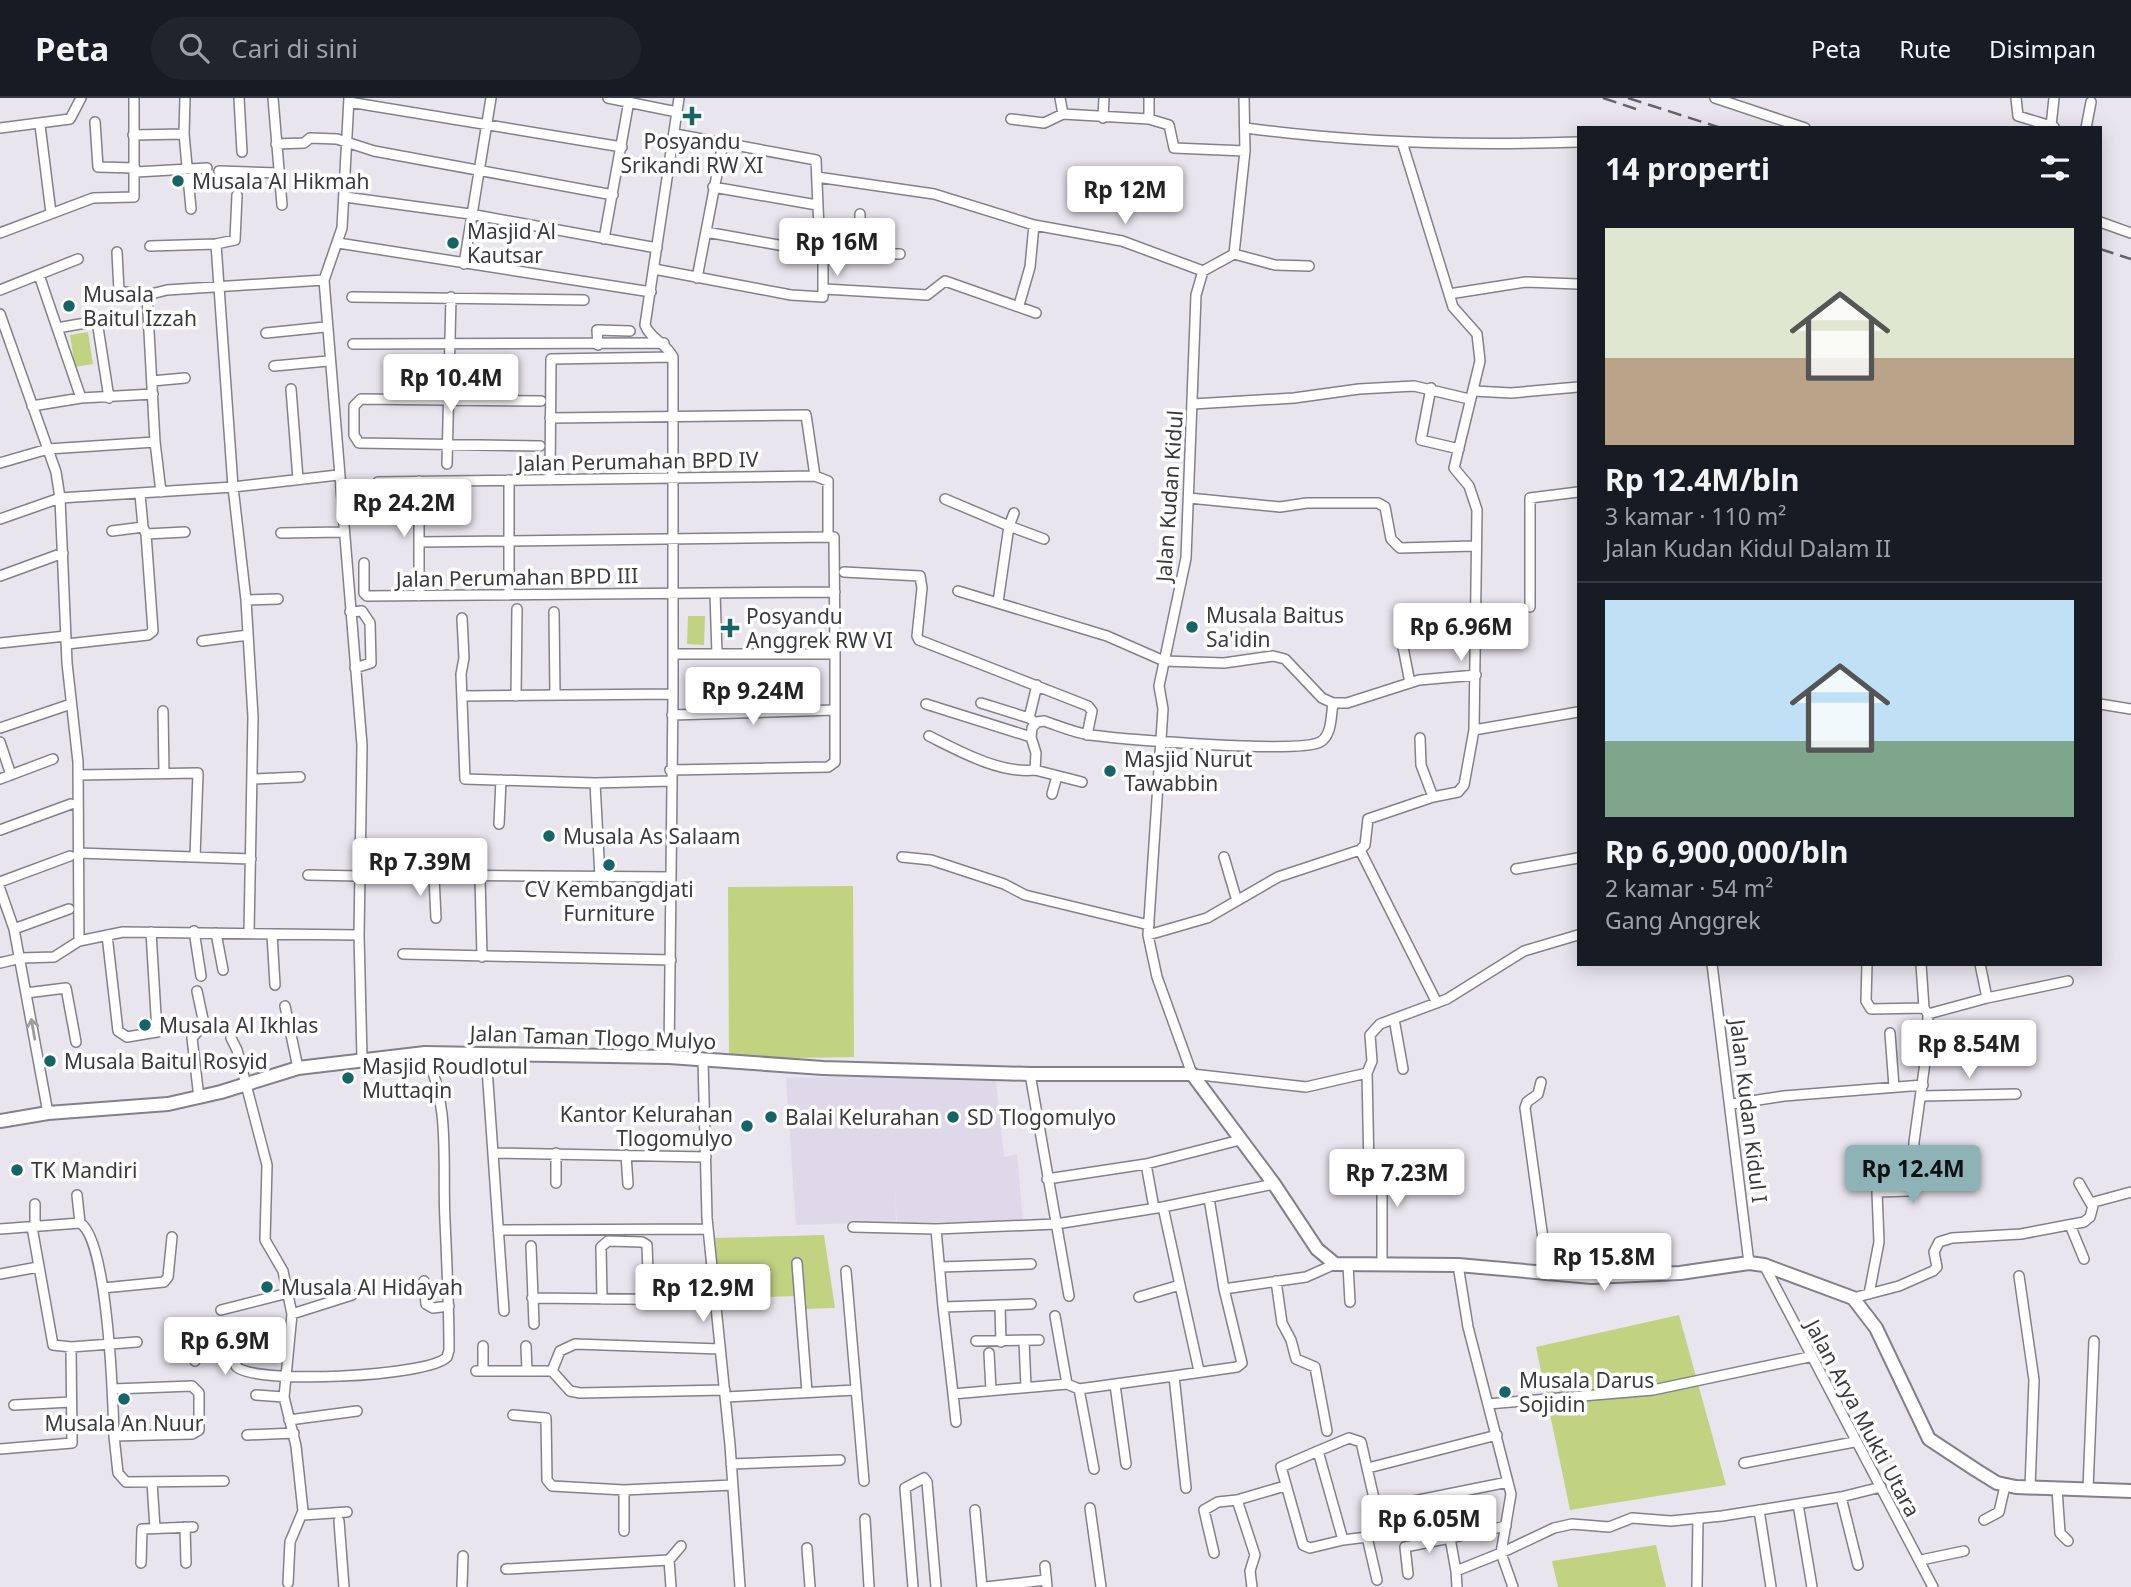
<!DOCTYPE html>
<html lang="id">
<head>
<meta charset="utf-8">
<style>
  :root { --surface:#171b24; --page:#20242c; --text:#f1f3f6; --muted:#9ea1a6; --line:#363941; --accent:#8eb3b6 }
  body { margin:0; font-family:"Noto Sans",sans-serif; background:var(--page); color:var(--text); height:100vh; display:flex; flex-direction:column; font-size:26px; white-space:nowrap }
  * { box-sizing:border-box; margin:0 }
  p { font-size:23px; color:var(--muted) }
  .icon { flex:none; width:38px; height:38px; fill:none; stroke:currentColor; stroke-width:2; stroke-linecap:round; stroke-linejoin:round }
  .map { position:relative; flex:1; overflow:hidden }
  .panel { position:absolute; left:1577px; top:28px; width:525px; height:840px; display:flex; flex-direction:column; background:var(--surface); border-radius:0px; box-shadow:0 4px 18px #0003 }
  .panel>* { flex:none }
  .price { position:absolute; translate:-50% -60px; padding:0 16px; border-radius:7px; background:#fff; color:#222; font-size:23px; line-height:46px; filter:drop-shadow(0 2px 4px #0008) }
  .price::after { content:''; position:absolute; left:50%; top:42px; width:21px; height:16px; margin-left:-10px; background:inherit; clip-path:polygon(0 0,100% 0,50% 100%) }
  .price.selected { background:var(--accent); color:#111 }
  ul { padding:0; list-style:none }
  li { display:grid; align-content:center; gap:14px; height:371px; padding:0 28px }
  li+li { border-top:2px solid var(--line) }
  li span { display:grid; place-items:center; height:217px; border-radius:0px; color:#555 }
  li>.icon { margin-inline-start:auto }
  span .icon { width:126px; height:126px; fill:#fffc; stroke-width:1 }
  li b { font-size:30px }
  h2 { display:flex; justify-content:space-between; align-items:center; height:84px; padding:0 28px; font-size:30px }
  header { display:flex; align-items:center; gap:42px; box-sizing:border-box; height:98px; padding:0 35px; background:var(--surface); border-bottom:2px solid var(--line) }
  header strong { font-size:33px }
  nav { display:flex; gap:38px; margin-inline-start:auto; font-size:24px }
  .search { width:490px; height:63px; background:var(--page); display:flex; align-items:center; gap:18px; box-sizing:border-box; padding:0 24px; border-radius:38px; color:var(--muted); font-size:26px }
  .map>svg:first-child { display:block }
</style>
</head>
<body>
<header>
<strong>Peta</strong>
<div class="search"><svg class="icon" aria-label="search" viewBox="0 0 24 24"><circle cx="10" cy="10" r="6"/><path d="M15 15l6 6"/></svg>Cari di sini</div>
<nav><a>Peta</a><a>Rute</a><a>Disimpan</a></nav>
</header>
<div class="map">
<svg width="2131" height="1489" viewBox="0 0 2131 1489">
  <rect width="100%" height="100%" fill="#e9e5ef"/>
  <path fill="#ded8e9" d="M906,978l90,4 8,77 13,-3 6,67 -126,2 -2,-40 1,39 -100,3 -10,-147z"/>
  <path fill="#c1d281" d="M88,234l5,32 -18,3 -5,-32z
    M688,518h17l-1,29 -17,-1z
    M853,788l1,171 -125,2 -1,-172z
    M824,1137l11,73 -32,1 -1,-13 -82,2 -5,-60z
    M1679,1217l47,170 -156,25 -34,-163z
    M1656,1447l10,42h-108l-6,-26z"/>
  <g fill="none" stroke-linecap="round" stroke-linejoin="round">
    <defs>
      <path id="street" d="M185,0l-1,36 7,75
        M239,0l3,54
        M273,0l9,107
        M349,0l-7,130 -18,52 38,465 -3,190 3,123
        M608,0l69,14
        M1060,0l3,16 86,5 20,6 5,23 71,3
        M1244,0l1,53 -11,103 -31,17 -7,24 -10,263 -27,128 4,23 -15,226 9,42 35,97 114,13 61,-14 5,-12 -2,-26 10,-11 67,-25 77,-48 54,-16
        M1715,0l90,30
        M2016,0l2,18 33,10
        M2054,0l-3,28 3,1
        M349,4l273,45
        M1103,20l1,-20
        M1011,21l33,4 19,-9
        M1149,21v-21
        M95,24l3,45 37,1
        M40,27l11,88
        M0,30l70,-9 11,-21
        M1246,30c111,15 221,18 332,14
        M2086,30l5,-26
        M675,36l141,26 4,92
        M133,37l51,-1
        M276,46l28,-1 6,-5 27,1 37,12 239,44
        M219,73l60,2
        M136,74l71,-4
        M817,79l117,17 100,31 88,16 81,30
        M713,89l104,18
        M237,97l-2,45 -19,4 17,243 13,113 32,-1
        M345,99l125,17 187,34
        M2100,124l31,11
        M706,134l117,21 77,1
        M0,135l93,-35 41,-1v-99
        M604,141l25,-138
        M338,145l313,49
        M150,148l66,-2
        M117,154l2,39 28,4
        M860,156v-40
        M1234,156l41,11 34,1
        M464,166l27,-166
        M654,171l137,26 32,2v-44
        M39,177l42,123
        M697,180l26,-135
        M825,191l102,6 18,-14 91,32
        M0,192l78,-31
        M1449,196l77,-12 52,2
        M352,199l232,3
        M1019,207l11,-38 4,-42
        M0,216l56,158 4,26 7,165 11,99 1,179
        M57,230l40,-7 12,77
        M266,235l59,-6
        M353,246l311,-1
        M598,247l-1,-15 33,1
        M274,268l54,-5
        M152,283l33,-3
        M1431,290l-10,52 38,9
        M291,291l7,90
        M1474,293l37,2 67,-6
        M1193,306l101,-6 65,-9 55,-3 55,13
        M32,308l49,-8 72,-4
        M550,320l256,-3 9,61
        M540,348l-181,-3 -5,-8v-29l7,-7 180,2
        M0,365l48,-14 107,-7
        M447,366l4,-167
        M509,382v115
        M550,382l1,-121 122,-2
        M419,383v115
        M378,384l437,-6 13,5v56
        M161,394l-6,-50 -8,-147 20,-5 157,-10
        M1189,400l91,9 27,-4h71l7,4 6,32 9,9 74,-2
        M945,401l64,27 -11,76
        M1014,415l-5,13 35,13
        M0,421l60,-21 173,-11 105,-12
        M112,433l31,-4
        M281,435l62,-1
        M146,436l39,-2
        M419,444l415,-5 1,117
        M364,465v30l3,3 468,-4
        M844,474l76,4 2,12 -5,48 2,4 169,66 4,5 -5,24
        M0,478l63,-23
        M958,493l149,45 57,25 60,2 49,-7 12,3 37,39 11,5h14l72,-23 57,-5
        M715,495l2,61
        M246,502l7,117 -4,216
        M1530,509v-109l48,-6
        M350,514l12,-1 8,12 1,40 -16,5
        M554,514l1,83
        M462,520l2,40 -3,16 4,105 130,4 76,-2
        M1401,539l9,46
        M202,543l46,-6
        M0,545l66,-7
        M67,546l81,-9 5,-4 -7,-97 -3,-7 -3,-33
        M463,598l210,-2
        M516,598l1,-87
        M981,605l48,15
        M926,606l105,33 1,-9 5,-6 7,-1c15,5 31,12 46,14 33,4 209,19 230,7 12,-6 11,-27 13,-39
        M2100,606l31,5
        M163,613l1,61
        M672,617l162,-5
        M1032,622l-3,-2 8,-33
        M0,630l71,-24
        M1474,632l104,-18
        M929,638c30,15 71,38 106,34l1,-17 -5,-16
        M1420,640l1,27 12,32
        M0,644l11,33
        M670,672l158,-3 7,-5v-108h-162
        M1035,672l47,12
        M78,677l120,-2 -3,84
        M0,681l53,-20
        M252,681l48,-2
        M595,685l5,94
        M1052,696l5,-18
        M499,726l2,-44
        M0,732l71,-26
        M1360,752l77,153
        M78,755l173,6
        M902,759l29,3 73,24 21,11 124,30
        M1224,759l13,44
        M1516,771l62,-11
        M308,777l51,1
        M402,777l268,2
        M434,779l2,41
        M480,779l2,80
        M0,784l70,-26
        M0,791l14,40 34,184
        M14,831l55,-20
        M194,833l7,45
        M216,835l7,37
        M272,836l3,51
        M107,837l11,96 9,6 30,-5 -6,-100
        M1148,837l59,-17 71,-41 82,-27 5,-5 3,-26 65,-22 25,-5 6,-7 10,-55 3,-220 -8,-24 -15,-18 26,-107 -3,-27 -24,-27 -51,-165
        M403,856l268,6
        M0,865l21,-5 33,-1 25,-16 44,-9 236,3
        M1712,866l37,299
        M1867,866l-1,37 5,8 53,-1
        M1980,866l7,34
        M197,893l7,33 -12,14 7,60
        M26,895l40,-5 10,54
        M285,908l13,62
        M1928,916l59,-16 81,-17
        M1394,921l9,50
        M1890,935l4,54
        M231,940l6,12 30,115 -2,75 18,31 9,43 -8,83 12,49 7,65 -13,31 -2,41
        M486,956l18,257
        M669,959l4,-363v-337c-7,-14 -23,-18 -28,-32l34,-227
        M703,961l4,159 23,227 10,142
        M1367,975l2,96 11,6 2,8v82
        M1030,976l39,222
        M1541,984l-3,12 -11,8 -2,6 23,167
        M1922,998l94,-2
        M1732,1006l52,-8 139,-11
        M493,1055l213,4
        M556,1055v30
        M626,1057l2,29
        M1146,1066l8,44
        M1047,1081l99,-15 94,-24
        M2079,1085l12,21
        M77,1097l3,28
        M35,1106v23
        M2070,1127l14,34
        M32,1129l21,118 18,2 66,-5
        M853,1129l83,2
        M0,1131l80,-6c28,16 33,177 34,213l78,-2 7,-4v-37l-7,-7 -79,3
        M498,1132l210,-1
        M531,1148l3,78
        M797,1165l10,129
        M1348,1167l2,37
        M1764,1167l169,322
        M940,1169l91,-3
        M846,1173l18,210
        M0,1176l38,-7
        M2019,1178l15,104 -4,108
        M424,1183l2,23 7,4 16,-2
        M1276,1183l6,42 9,17 5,19 19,8 12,64
        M1180,1187l19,86
        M103,1190l61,-6 4,-5 4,-40
        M1224,1191l82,-12 29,-13
        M1869,1196l10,-52 -2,-50 31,-1 5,-8 1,-41 13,-94 1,-34 -4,-6 -3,-44
        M1139,1199l41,-12 -17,-78
        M532,1200l183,2
        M1853,1200l46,-12 34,-15 4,-4 -3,-15 5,-10 13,-4 69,-4 63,-12 6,-5 4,-15 37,-10
        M602,1201l-1,-52 7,-6 34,1 5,3 2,54
        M1031,1206l-88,3 -7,-78 120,-5 107,-17 111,-23
        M1000,1207l1,37
        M943,1209l10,87 114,-10 -12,-68
        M221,1212l67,-17
        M292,1216l60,-19
        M976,1243l63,-1
        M1024,1243l2,46
        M483,1248v25
        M526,1248l1,25
        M720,1251l-145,-5 -15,7 -8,20 18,20 10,2 145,-3
        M989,1255l2,37
        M195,1263l-3,-24 9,-6 30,-3 5,7v31c14,19 193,11 211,-9l2,-7c0,-43 -2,-86 -4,-129 -3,-57 6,-116 -20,-168
        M476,1273h76
        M1067,1286l12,5 15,80
        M1115,1287l11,79
        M1079,1291l95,-13
        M953,1296l3,28
        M256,1297l28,2
        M726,1299l129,-7
        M1488,1306l165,-14 156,-33
        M14,1307l57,-3
        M513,1317l33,3 1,62 5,6 72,4 109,-5
        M289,1322l68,-9
        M247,1337l47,-2
        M114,1338l4,37 8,9 98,-1
        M0,1351l72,-6 -1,-96
        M1318,1353l31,-13 12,4 19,82 -2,7 -11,6 -24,3 -25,-89 -37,16 22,78 7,3 33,-8
        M1744,1365l110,-21
        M731,1366l109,-4
        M1368,1370l129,-33
        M152,1384l3,46
        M1186,1390l-12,-112 63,-9 5,-4 -18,-74 -15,-91
        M2057,1391l3,44 8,8
        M2088,1391l6,-148
        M1841,1399l17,68
        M1798,1406l14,83
        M1090,1410l11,79
        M1379,1410l129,-26
        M975,1412l7,77
        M1759,1412l12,77
        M303,1417l44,-3
        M865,1421l4,68
        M1984,1422l15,-8 6,-26
        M339,1423l5,66
        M185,1429l1,36
        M624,1433v-41
        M1367,1439l10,43
        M807,1450l3,39
        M1214,1455l-10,-43 14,-8 19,-2
        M1921,1462l43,-9
        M141,1465l1,-34 51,-2
        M1045,1468l2,21
        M506,1471l163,-9
        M1456,1473l-6,-33 56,-12
        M1408,1476l-3,-27 45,-9
        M462,1489l1,-31
        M671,1489l-2,-27 12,-14
        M913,1489l-8,-99 19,-10 3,4 9,105
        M986,1489l60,-7
        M1252,1489l-2,-16 5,-16 -18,-55 48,-14
        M1457,1489l-1,-16 45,-18 10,-59 -43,-167 -10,-62
        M1513,1489l-12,-34 53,-25 18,-4 37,3 23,-9 39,3 51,-5 119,-19 40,-10
        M1697,1489l1,-69"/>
      <path id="secondary" d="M0,1023l48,-8 120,-9 53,-12 77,-24 127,-15 244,4 154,11 207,6h162l82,110 43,65 18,15 123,1 134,12 88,-4 69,-10 15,2 89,33 23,30 53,111 47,31 21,13 19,4 115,4"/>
    </defs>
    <use href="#street" stroke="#838089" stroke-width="12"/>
    <use href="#secondary" stroke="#838089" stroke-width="16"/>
    <use href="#street" stroke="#fff" stroke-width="9"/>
    <use href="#secondary" stroke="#fff" stroke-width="12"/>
    <path stroke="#656469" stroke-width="2.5" stroke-dasharray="14 7" stroke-linecap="butt" d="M1603,0l33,11
      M1628,0l93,30
      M2100,151l31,10"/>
  </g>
  <defs><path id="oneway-shaft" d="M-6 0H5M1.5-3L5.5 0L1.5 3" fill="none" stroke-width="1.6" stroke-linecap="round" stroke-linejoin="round" transform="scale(1.75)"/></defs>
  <use stroke="#9c9c9e" href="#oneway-shaft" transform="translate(33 931) rotate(-100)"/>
  <g fill="#156468" stroke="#fff" stroke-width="2.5">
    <path d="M688.5 7.5h7v7h7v7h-7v7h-7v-7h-7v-7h7z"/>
    <circle cx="178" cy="83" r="7"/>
    <circle cx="453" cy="145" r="7"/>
    <circle cx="69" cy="208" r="7"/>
    <circle cx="1192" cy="529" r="7"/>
    <path d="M726.5 519.5h7v7h7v7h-7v7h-7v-7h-7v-7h7z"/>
    <circle cx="1110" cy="673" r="7"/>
    <circle cx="549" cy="738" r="7"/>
    <circle cx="609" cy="767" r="7"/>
    <circle cx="145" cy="927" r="7"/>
    <circle cx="50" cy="963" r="7"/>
    <circle cx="348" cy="980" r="7"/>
    <circle cx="771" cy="1019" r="7"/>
    <circle cx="953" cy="1019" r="7"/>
    <circle cx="747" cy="1028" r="7"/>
    <circle cx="17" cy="1072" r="7"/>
    <circle cx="267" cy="1189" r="7"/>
    <circle cx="1505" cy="1294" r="7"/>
    <circle cx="124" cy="1301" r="7"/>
  </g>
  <g text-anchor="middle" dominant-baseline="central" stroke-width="7" stroke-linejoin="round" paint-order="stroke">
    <g font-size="21" fill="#3a393d" stroke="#fff" text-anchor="start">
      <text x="692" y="43" text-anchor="middle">Posyandu<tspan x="692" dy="24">Srikandi RW XI</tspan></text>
      <text x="192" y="83">Musala Al Hikmah</text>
      <text x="467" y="133">Masjid Al<tspan x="467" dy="24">Kautsar</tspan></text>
      <text x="83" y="196">Musala<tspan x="83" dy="24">Baitul Izzah</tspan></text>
      <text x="1206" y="517">Musala Baitus<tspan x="1206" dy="24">Sa'idin</tspan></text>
      <text x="746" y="518">Posyandu<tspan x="746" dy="24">Anggrek RW VI</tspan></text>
      <text x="1124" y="661">Masjid Nurut<tspan x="1124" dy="24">Tawabbin</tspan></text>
      <text x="563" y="738">Musala As Salaam</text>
      <text x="609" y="791" text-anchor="middle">CV Kembangdjati<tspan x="609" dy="24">Furniture</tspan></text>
      <text x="159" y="927">Musala Al Ikhlas</text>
      <text x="64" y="963">Musala Baitul Rosyid</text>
      <text x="362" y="968">Masjid Roudlotul<tspan x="362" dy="24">Muttaqin</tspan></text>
      <text x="733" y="1016" text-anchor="end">Kantor Kelurahan<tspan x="733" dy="24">Tlogomulyo</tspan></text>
      <text x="785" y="1019">Balai Kelurahan</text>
      <text x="967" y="1019">SD Tlogomulyo</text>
      <text x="31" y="1072">TK Mandiri</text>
      <text x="281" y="1189">Musala Al Hidayah</text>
      <text x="1519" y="1282">Musala Darus<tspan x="1519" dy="24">Sojidin</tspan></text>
      <text x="124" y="1325" text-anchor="middle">Musala An Nuur</text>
    </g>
    <g font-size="21" fill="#3a393d" stroke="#fff">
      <text transform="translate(638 363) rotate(-1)">Jalan Perumahan BPD IV</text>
      <text transform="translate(1169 398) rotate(-86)">Jalan Kudan Kidul</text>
      <text transform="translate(517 479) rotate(-1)">Jalan Perumahan BPD III</text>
      <text transform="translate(593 939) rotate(2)">Jalan Taman Tlogo Mulyo</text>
      <text transform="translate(1749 1013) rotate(83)">Jalan Kudan Kidul I</text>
      <text transform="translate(1863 1320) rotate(62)">Jalan Arya Mukti Utara</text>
    </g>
  </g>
</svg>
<b class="price" style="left:1125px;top:128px">Rp 12M</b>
<b class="price" style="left:837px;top:180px">Rp 16M</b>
<b class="price" style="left:451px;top:316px">Rp 10.4M</b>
<b class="price" style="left:404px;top:441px">Rp 24.2M</b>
<b class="price" style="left:1461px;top:565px">Rp 6.96M</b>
<b class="price" style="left:753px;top:629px">Rp 9.24M</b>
<b class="price" style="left:420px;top:800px">Rp 7.39M</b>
<b class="price" style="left:1969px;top:982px">Rp 8.54M</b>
<b class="price selected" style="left:1913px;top:1107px">Rp 12.4M</b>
<b class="price" style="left:1397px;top:1111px">Rp 7.23M</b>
<b class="price" style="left:1604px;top:1195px">Rp 15.8M</b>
<b class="price" style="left:703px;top:1226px">Rp 12.9M</b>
<b class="price" style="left:225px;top:1279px">Rp 6.9M</b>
<b class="price" style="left:1429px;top:1457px">Rp 6.05M</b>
<section class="panel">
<h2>14 properti<svg class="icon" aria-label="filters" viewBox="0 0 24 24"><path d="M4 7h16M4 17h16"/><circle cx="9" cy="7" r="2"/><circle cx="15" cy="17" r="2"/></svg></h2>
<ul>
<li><span style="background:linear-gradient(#dfe7d0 60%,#b9a48a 0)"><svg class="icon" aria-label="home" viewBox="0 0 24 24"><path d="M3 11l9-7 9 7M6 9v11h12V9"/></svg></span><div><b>Rp 12.4M/bln</b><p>3 kamar · 110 m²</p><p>Jalan Kudan Kidul Dalam II</p></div></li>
<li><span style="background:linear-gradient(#bfe0f5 65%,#7fa58c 0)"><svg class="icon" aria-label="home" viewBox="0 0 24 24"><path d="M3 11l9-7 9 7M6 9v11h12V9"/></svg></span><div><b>Rp 6,900,000/bln</b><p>2 kamar · 54 m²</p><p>Gang Anggrek</p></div></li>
</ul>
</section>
</div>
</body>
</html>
